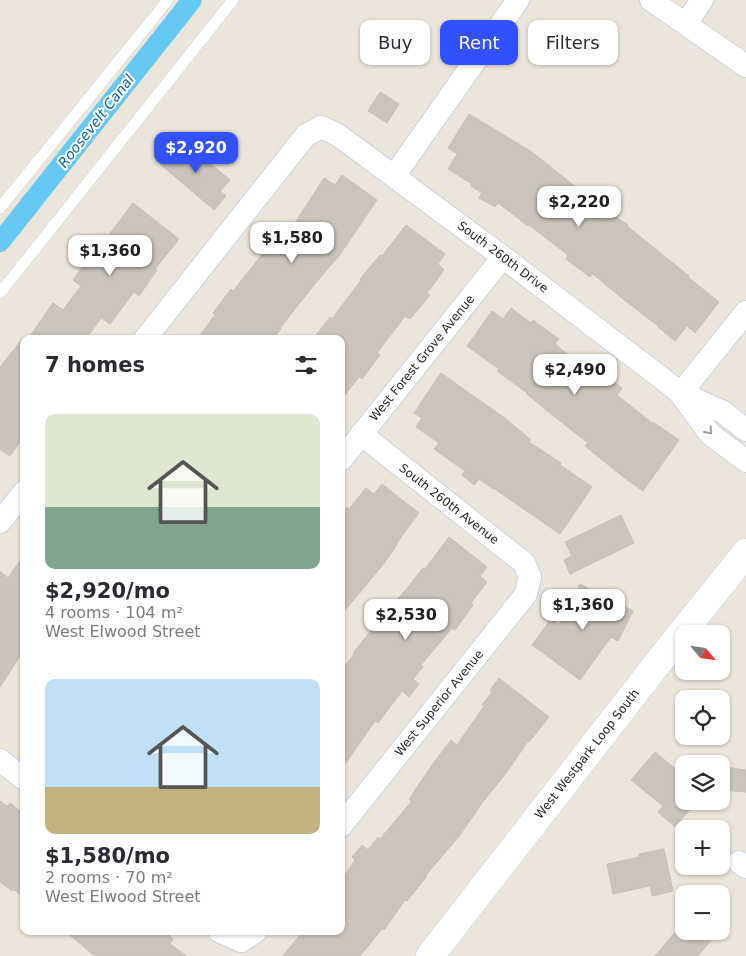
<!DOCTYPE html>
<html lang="en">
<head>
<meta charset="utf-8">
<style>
  :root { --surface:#fff; --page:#f7f7f7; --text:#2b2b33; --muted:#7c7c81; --accent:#3350ff }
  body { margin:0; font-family:"DejaVu Sans",sans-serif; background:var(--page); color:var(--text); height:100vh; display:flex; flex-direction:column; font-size:19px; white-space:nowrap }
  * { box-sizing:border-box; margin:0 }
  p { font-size:16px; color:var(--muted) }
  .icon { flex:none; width:28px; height:28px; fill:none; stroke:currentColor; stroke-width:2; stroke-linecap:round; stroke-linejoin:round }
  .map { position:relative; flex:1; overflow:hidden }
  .sheet { position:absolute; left:20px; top:335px; width:325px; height:600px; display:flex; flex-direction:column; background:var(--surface); border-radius:10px; box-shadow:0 1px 4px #0004 }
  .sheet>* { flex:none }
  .top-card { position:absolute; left:360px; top:20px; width:310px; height:45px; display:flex; gap:10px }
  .needle { width:32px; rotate:119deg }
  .controls { position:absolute; left:675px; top:625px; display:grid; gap:10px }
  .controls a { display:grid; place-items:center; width:55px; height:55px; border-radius:10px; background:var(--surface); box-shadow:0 1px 4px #0004; font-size:25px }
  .price { position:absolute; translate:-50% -42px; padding:0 11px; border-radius:10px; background:#fff; color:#222; font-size:16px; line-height:32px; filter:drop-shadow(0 1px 2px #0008) }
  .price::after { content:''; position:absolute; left:50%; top:30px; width:15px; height:11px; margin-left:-8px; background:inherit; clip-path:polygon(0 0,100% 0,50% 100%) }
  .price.current { background:var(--accent); color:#fff }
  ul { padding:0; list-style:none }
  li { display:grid; align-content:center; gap:10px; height:265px; padding:0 25px }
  li span { display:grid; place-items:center; height:155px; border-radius:10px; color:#555 }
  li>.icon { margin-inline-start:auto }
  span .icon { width:90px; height:90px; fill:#fffc; stroke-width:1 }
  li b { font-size:21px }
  h2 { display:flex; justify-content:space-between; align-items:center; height:60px; padding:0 25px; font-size:21px }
  .chip { padding:0 18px; border-radius:10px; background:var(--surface); box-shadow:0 1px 4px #0004; font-size:18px; line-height:45px }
  .chip.current { background:var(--accent); color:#fff }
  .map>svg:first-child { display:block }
</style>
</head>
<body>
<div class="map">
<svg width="746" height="956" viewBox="0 0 746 956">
  <rect width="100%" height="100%" fill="#ece5d9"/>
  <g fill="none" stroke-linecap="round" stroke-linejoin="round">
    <path stroke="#65c8f5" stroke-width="20" d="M0,242l192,-242"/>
  </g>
  <path fill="#cac4bc" stroke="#c7c1b3" d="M380,92l19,12 -12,19 -19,-12z
    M469,114l63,38 70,56 26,17 -1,1 62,50 -1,1 31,25 -24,31 -8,-7 -12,15 -17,-14v-1l-35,-27 -30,-25 -3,3 -24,-18 2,-4 -39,-30 -1,1 -30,-23 -3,4 -16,-9 3,-5 -11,-7 1,-2 -24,-15 9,-15 -9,-6z
    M181,139l49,41 -10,11 6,5 -12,14 -54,-46z
    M342,175l35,25 -40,59h-1l-22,26 -34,43 1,1 -8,10h-76l18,-24 -2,-2 18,-24 2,2 31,-39h-1l12,-16 1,1 8,-9 5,4 35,-54 11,7z
    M133,203l46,36 -24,30 2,1 -18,26 -5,-4 -24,32 -9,-6 -15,21h-58l25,-36 10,7 18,-24 -8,-6 14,-20h-1l18,-26 4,2z
    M406,225l39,29 -7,10 6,6 -17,23 3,2 -20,24 -5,-3 -28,37 3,2 -18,24 -3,-2 -18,23v-61h-28l17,-22 2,2 29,-39 -1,-1 20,-24 2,1z
    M511,308l20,15 2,-3 26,19 -4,5 37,30 5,-5 25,19 -5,7 35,28 1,-1 26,18 -36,51 -21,-15 -37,-30 3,-3 -42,-33 -19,-16v-1l-30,-22 2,-2 -32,-23 25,-35 11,8z
    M24,337v99l-14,20 -10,-7v-82z
    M441,373l65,46 25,21 -2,2 32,21 -1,2 32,22 -32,47 -67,-46v1l-14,-10 -5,6 -12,-10 3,-4 -31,-22 5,-6 -23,-16 6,-9 -8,-5z
    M382,484l37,29 -23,31 1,1 -15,21 -41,49v-100l6,-8 2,2 17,-21 8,6z
    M621,515l13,28 -64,31 -6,-14 8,-4 -7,-14z
    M449,537l38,30 -7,9 7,6 -16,21 2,2 -18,25 -3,-2 -31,37 2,2 -10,12 6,5 -10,13 -7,-6 -24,32 -3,-2 -34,49v-99l13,-17 -1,-1 20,-25 35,-41 15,-19 2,1z
    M24,555v95l-24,37v-116l8,7z
    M580,584l53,27 -15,30 -7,-4 -31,43 -48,-35 19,-26 8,6z
    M499,678l50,39 -20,25 -1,-1 -21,31 -25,31 -22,32 -34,40 1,1 -20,25 -2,-1 -21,30 -2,-1 -22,27h-77l20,-25h38v-50l14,-21 -3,-3 10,-12 6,5 10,-13 2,2 32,-38 -3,-2 23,-34 19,-25 6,5 27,-39 -2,-1 10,-13 -2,-2z
    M655,752l29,24v25h13l-22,26 -17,-15 5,-6 -32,-26z
    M725,767l21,3v22l-24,-2z
    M0,801l7,5 3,-3 14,11v83l-11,-8 -1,2 -12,-9z
    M664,849l9,42 -21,5 -2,-10 -37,8 -6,-30 33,-7 -1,-3z
    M65,931h99l9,8 -3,5 17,12h-92z
    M676,931h43l-21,25h-43z"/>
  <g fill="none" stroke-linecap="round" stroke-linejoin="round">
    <defs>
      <path id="lane" d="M0,208l168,-208
        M0,293l233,-293"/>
      <path id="street" d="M651,0l95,66
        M686,24l16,-24
        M394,176l124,-176
        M145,339l161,-204 15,-8 17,8 165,122 178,136 42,19 23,18
        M681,393l65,-81
        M681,394l29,40 36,27
        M341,460l162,-203
        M0,522l24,-30
        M0,760l24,19
        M341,826l185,-232 4,-17 -6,-14 -163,-129
        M739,862l7,5
        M219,931l22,10 15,-10"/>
      <path id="secondary" d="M430,956l238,-306 78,-97"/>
    </defs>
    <use href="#lane" stroke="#ced1e3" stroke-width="12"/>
    <use href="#street" stroke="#ced1e3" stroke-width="24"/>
    <use href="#secondary" stroke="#ced1e3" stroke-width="29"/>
    <use href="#lane" stroke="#fff" stroke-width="11"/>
    <use href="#street" stroke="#fff" stroke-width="22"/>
    <use href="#secondary" stroke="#fff" stroke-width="28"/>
  </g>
  <defs><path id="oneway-chevron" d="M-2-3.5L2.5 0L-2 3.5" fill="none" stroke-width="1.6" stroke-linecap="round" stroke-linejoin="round" transform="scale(1.25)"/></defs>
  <use stroke="#9e9e9e" href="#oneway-chevron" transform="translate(709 431) rotate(48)"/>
  <g text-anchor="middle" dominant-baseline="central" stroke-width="4" stroke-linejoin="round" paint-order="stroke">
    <g font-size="12" fill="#282828" stroke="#fff">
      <text transform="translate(503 257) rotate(37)">South 260th Drive</text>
      <text transform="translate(422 358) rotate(-51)">West Forest Grove Avenue</text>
      <text transform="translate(449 504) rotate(38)">South 260th Avenue</text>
      <text transform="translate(439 703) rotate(-51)">West Superior Avenue</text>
      <text transform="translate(587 754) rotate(-52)">West Westpark Loop South</text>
    </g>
    <g font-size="14" font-style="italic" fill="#06639f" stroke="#fff">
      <text transform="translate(96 121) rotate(-52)">Roosevelt Canal</text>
    </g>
  </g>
</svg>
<div class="controls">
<a><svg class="needle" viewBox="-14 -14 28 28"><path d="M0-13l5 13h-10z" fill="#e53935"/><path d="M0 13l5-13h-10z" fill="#7c7c81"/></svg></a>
<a><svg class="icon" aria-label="locate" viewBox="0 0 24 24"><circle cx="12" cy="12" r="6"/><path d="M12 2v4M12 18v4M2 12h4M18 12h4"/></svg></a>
<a><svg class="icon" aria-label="layers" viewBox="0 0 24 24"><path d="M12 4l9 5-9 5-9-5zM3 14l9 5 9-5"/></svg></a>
<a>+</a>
<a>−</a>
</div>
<b class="price current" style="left:196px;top:174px">$2,920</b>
<b class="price" style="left:579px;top:228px">$2,220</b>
<b class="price" style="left:292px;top:264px">$1,580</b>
<b class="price" style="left:110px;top:277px">$1,360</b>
<b class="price" style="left:575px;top:396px">$2,490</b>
<b class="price" style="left:583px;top:631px">$1,360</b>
<b class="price" style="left:406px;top:641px">$2,530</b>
<div class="top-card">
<a class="chip">Buy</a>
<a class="chip current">Rent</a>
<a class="chip">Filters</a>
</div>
<section class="sheet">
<h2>7 homes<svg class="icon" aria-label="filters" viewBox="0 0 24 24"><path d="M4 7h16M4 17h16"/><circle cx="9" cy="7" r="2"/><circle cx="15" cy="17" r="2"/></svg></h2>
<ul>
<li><span style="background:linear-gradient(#dfe7d0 60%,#7fa58c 0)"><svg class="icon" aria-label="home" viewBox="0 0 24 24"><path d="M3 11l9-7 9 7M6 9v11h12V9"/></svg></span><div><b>$2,920/mo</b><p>4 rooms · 104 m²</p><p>West Elwood Street</p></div></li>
<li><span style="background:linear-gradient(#bfe0f5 70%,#c2b280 0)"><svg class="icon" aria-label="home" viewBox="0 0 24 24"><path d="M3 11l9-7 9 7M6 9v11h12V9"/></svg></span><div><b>$1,580/mo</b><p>2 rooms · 70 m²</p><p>West Elwood Street</p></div></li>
</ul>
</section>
</div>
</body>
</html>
